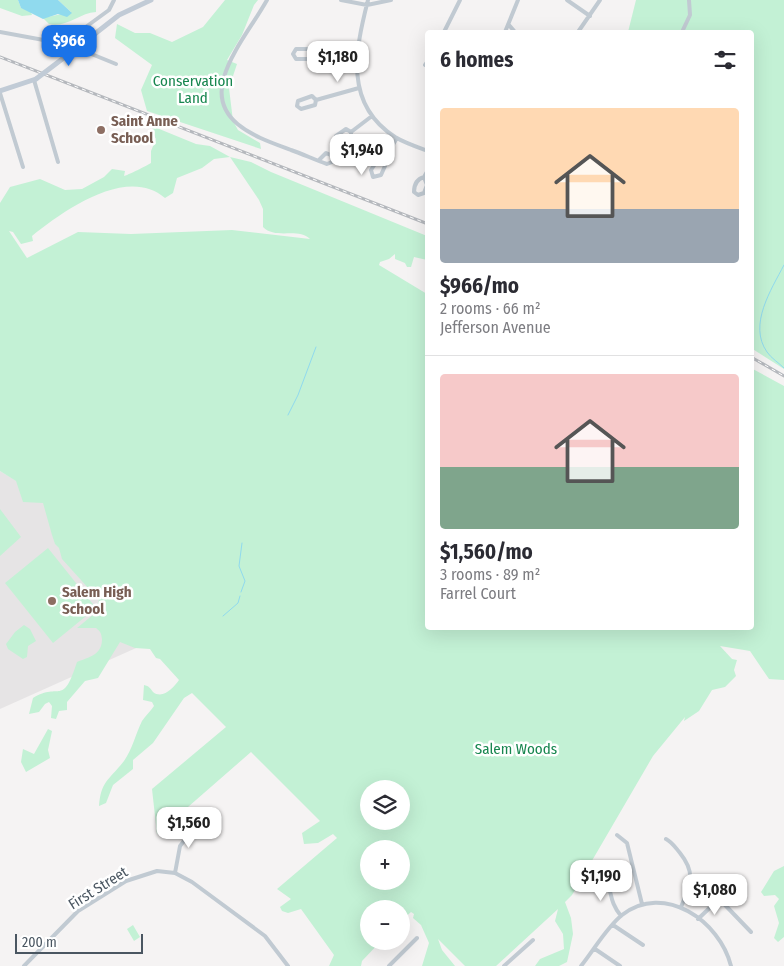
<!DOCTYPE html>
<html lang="en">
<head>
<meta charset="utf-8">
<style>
  :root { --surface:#fff; --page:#f7f7f7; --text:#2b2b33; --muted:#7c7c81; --line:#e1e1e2; --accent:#1a73e8 }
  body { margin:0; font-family:"Fira Sans Condensed",sans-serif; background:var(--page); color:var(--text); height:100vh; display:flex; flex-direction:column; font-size:19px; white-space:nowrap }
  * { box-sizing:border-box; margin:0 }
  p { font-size:16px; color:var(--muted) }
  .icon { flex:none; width:28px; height:28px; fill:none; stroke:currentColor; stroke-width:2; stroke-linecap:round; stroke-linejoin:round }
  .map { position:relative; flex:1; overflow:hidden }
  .details { position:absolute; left:425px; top:30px; width:329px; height:600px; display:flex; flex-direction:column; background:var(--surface); border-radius:5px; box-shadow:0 5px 20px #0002 }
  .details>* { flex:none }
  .buttons { position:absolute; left:360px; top:780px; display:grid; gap:10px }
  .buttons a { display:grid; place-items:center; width:50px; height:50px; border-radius:50%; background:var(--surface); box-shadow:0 5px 20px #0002; font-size:25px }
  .scale { position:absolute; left:15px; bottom:12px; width:128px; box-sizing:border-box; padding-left:5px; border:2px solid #4a5661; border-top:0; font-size:14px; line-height:18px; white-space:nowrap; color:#4a5661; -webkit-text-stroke:4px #fff; paint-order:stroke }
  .price { position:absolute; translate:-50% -42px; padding:0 11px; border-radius:10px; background:#fff; color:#222; font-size:16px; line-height:32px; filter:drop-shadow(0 1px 2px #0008) }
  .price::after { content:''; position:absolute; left:50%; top:30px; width:15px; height:11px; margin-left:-8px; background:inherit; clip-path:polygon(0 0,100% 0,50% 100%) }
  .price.current { background:var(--accent); color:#fff }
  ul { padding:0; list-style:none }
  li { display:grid; align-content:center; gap:10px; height:265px; padding:0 15px }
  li+li { border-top:1px solid var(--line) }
  li span { display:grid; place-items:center; height:155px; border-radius:5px; color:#555 }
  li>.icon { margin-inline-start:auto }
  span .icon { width:90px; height:90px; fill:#fffc; stroke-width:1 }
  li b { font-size:21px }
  h2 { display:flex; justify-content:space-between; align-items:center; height:60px; padding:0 15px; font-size:21px }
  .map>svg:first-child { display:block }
</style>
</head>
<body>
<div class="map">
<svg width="784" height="966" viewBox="0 0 784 966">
  <rect width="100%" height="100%" fill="#f5f3f3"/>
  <path fill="#e6e4e5" d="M0,471l50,30 95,143 -145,65z"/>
  <path fill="#c3f1d5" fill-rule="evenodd" d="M0,0h18l3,8 9,2 2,5 -10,1 -22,-8z
    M58,0h38v12c-17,1 -29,16 -47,12l-6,-6 28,-6z
    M225,0h33l-4,5 -12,30 -15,25 10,4 -8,24 4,33 5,9 22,13 1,6 -114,-38 -6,-21 11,-25 -37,-27 2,-14 18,9h15l22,9 31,-15z
    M636,0h148v369l-33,-21v-316h-123z
    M152,126l44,18 14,2 20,11 21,5 20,10 156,64v24l-13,-3 -3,10h-4l-2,-4 -10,-4v-5l-6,5 -9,3 -1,3 48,29 1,334h323v-260l33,18v294l-15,-1 -19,-28 -30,-5 12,13 5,1 -3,10 2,6 -11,11 -13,3 -13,21 -15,10 1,-4 -32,39 -81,139 -7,7 6,16 2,16 -6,28 -8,4h-24l5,-7 24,-10 -1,-15 -8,-13 3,-12 -62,57h-31l-27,-27 4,11 13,16h-33l7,-23 -8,-18 -8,-7 1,-4 -3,-2 -10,9v-12h-32v32h12l-19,20 -1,5h-32l5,-11 -33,-46 -13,4 -6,-2 -2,-4 11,-8 -14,-10 60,-51 -4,-4 -15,9 -14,1 -2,-11 18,-12 -69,-69 -94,82 -5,-45 74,-62 -34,-34 -8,5 -31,45 -20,17v9l-20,16 -7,18 -7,3c2,-25 10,-26 25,-45 8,-11 12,-28 18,-40 4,-6 8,-9 12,-15l-2,-4 -9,-2 1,-15c5,1 6,3 9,7 10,8 21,-5 26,-12l-19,-21 -4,-1 -6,-9 -15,-1 -15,-6 -22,36 -13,3 -18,21v8l-8,1 -3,8 -5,-1 1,-12 -3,-4 -4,2 -6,8 -10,2 4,-16c28,-17 29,10 44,-36 12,-5 25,-7 25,-23 -1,-6 -1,-7 -6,-11h-19l17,-14 5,-14 -37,-41 -3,-11 -4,-4 -3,-9 -9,-32 -20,-1 -7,-21 -16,-10v-268l10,-16 30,-8 25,11 17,-1 22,-12 8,-8 13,2 -1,5c2,0 26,-12 27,-13v-12l5,-12 -3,-5zM230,157l29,43 4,9v18c13,13 35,0 47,12l-78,-9 -101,4 -53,-2 -51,26 -18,-27 4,1 8,12 12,-3 -1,-5c31,-25 95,-71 133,-38l8,-5 4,-15 25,-10 12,-9zM369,789h32v32h-32zM369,849h32v32h-32z
    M0,509l21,28 -21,19z
    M48,548l48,60 -43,35 -48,-60z
    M24,625l6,4 6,12 -8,5 -1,11 -4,2 -15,-10 -2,-5 9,-12z
    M48,729l4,2 -4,19 2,8 -24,14 -5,-10 2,-13 11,5z
    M784,866v71l-6,5 -4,-4 5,-15 -5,-17 5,-7 -4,-4 -11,1 -3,-4 13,-21z
    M133,925l7,12 -6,4 -7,-12z"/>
  <path fill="#90daee" d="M18,0h40l14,13 -5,4 -9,-3 -15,5 -22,-11z"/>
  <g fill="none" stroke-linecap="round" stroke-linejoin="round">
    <path stroke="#90daee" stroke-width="1" d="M784,265c-13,25 -36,60 -17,87 4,6 12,11 17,16
      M288,415l10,-20 18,-48
      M241,592l4,-11 -6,-15 3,-23
      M223,616l15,-13 2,-7"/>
    <path stroke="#c1cad2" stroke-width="4" d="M267,0c-14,25 -35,50 -43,77 -14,46 35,61 67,73 12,4 24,10 36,14l5,-2 1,-6 -7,-3 -7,7
      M341,0l26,5 24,-5
      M368,0c-13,51 -24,104 27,137 10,6 22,10 33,14
      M567,0l23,16
      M509,25l6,7
      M0,32l49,9 19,-1 41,-30 5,-10
      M444,32l16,-32
      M505,32l13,-32
      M578,32l22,-32
      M682,32l8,-17 -1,-15
      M62,42l54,22
      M313,54l-4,5h-13l-3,-5 3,-5h14l3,5 44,5
      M425,65l3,-4
      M34,80l24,82
      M0,93l23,74
      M316,100l-4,-4 -14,5 -1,5 4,3 14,-4 1,-5 43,-12
      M351,132v6l-7,6 -8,-1v-7l10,-7 5,3 21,-16
      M383,161l2,5 -4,9 -8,2 -2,-7 6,-9h6l14,-23
      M424,177l3,8 -3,8 -6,2 -4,-3c0,-7 3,-13 10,-15l4,-7
      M617,835l10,8 15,61
      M666,839c6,3 9,8 14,14 16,20 11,31 1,54
      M175,873l5,-27 19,-24
      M701,880l50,52
      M587,883l14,-6 4,2c8,12 3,21 16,37
      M698,919l21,-20
      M613,925l30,20
      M595,949l25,17
      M24,966l54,-55 48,-30 31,-10 18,2 17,9 73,54 23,30
      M389,966l28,-28
      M504,966l29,-26
      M581,966c13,-16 25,-38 41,-51 42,-33 98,6 109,51"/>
    <path stroke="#c1cbd6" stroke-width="5" d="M78,47l41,-32 32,-15
      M0,91l36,-12"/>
    <defs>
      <path id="rail" d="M0,57l428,167
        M751,357l33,19"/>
    </defs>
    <use href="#rail" stroke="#b5b8bd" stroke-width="3"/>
    <use href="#rail" stroke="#fff" stroke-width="1" stroke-dasharray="4" stroke-linecap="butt"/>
    <path stroke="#c1cbd6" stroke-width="5" d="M36,79l42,-32"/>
  </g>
  <g fill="#8d6e63" stroke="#fff" stroke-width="2">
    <circle cx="101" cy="130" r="5"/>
    <circle cx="52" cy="601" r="5"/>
  </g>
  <g text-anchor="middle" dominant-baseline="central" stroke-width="5" stroke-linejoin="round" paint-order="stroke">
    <g font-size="15" fill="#17864f" stroke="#fff">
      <text x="193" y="81">Conservation<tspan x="193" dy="17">Land</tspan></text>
      <text x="516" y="749">Salem Woods</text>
    </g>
    <g font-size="15" font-weight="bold" fill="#785e54" stroke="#fff" text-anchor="start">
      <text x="111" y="121">Saint Anne<tspan x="111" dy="17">School</tspan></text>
      <text x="62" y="592">Salem High<tspan x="62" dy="17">School</tspan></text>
    </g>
    <g font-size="15" fill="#4a5661" stroke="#fff">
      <text transform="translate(98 888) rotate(-32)">First Street</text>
    </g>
  </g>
</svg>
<div class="buttons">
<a><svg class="icon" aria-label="layers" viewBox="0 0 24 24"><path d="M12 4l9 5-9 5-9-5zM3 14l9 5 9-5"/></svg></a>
<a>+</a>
<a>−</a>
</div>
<div class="scale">200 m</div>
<b class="price current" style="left:69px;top:67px">$966</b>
<b class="price" style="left:338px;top:83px">$1,180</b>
<b class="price" style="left:362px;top:176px">$1,940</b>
<b class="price" style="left:189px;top:849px">$1,560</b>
<b class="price" style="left:601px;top:902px">$1,190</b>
<b class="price" style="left:715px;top:916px">$1,080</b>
<section class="details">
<h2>6 homes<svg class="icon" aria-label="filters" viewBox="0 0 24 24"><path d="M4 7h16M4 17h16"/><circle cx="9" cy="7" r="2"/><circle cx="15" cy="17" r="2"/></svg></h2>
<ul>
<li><span style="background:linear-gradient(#ffd9b3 65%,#9aa5b1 0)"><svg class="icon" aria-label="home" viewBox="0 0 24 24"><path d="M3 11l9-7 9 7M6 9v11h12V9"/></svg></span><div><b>$966/mo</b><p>2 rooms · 66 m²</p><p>Jefferson Avenue</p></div></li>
<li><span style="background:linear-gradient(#f6c9c9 60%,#7fa58c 0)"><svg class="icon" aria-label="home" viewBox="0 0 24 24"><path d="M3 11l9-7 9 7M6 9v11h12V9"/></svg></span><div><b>$1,560/mo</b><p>3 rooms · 89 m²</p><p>Farrel Court</p></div></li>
</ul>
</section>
</div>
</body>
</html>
